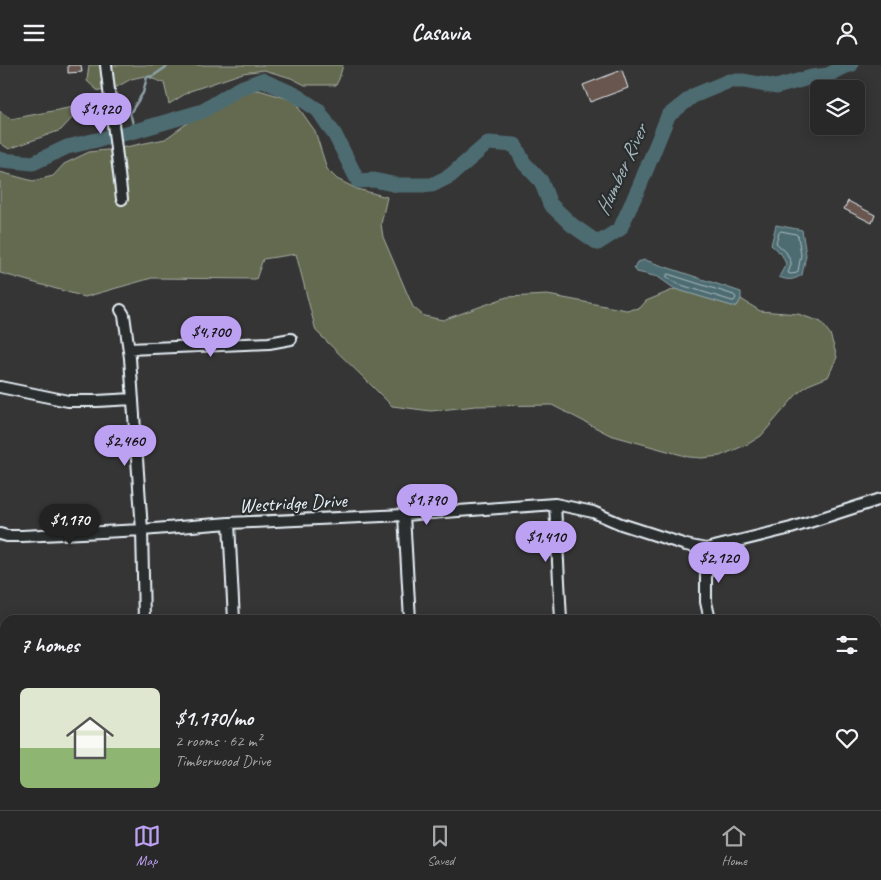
<!DOCTYPE html>
<html lang="en">
<head>
<meta charset="utf-8">
<style>
  :root { --surface:#282828; --page:#343434; --text:#f1f3f6; --muted:#a5a6a8; --line:#444445; --accent:#bca0f2 }
  body { margin:0; font-family:Caveat,sans-serif; background:var(--page); color:var(--text); height:100vh; display:flex; flex-direction:column; font-size:19px; white-space:nowrap }
  * { box-sizing:border-box; margin:0 }
  p { font-size:16px; color:var(--muted) }
  .icon { flex:none; width:28px; height:28px; fill:none; stroke:currentColor; stroke-width:2; stroke-linecap:round; stroke-linejoin:round }
  .map { position:relative; flex:1; overflow:hidden }
  .sheet { position:absolute; left:0px; top:550px; width:881px; height:195px; display:flex; flex-direction:column; background:var(--surface); border-radius:15px 15px 0 0; box-shadow:0 2px 12px #0003,0 0 0 1px var(--line) }
  .sheet>* { flex:none }
  .controls { position:absolute; left:810px; top:15px; display:grid; gap:10px }
  .controls a { display:grid; place-items:center; width:55px; height:55px; border-radius:8px; background:var(--surface); box-shadow:0 2px 12px #0003,0 0 0 1px var(--line); font-size:25px }
  .price { position:absolute; translate:-50% -42px; padding:0 11px; border-radius:18px; background:var(--accent); color:#111; font-size:16px; line-height:32px; filter:drop-shadow(0 1px 2px #0008) }
  .price::after { content:''; position:absolute; left:50%; top:30px; width:15px; height:11px; margin-left:-8px; background:inherit; clip-path:polygon(0 0,100% 0,50% 100%) }
  .price.on { background:#222; color:#fff }
  ul { padding:0; list-style:none }
  li { display:flex; align-items:center; gap:15px; height:125px; padding:0 20px }
  li+li { border-top:1px solid var(--line) }
  li span { display:grid; place-items:center; flex:none; width:140px; height:100px; border-radius:8px; color:#555 }
  li>.icon { margin-inline-start:auto }
  span .icon { width:60px; height:60px; fill:#fffc; stroke-width:1 }
  li b { font-size:21px }
  h2 { display:flex; justify-content:space-between; align-items:center; height:60px; padding:0 20px; font-size:21px }
  header { display:flex; justify-content:space-between; align-items:center; height:65px; padding:0 20px; background:var(--surface); font-size:22px; font-weight:800 }
  .dock { display:flex; justify-content:space-around; align-items:center; height:70px; border-top:1px solid var(--line); background:var(--surface); font-size:14px; color:var(--muted) }
  .dock a { display:grid; justify-items:center; gap:2px }
  .dock .on { color:var(--accent) }
  .map>svg:first-child { display:block }
</style>
</head>
<body>
<header><svg class="icon" aria-label="menu" viewBox="0 0 24 24"><path d="M4 6h16M4 12h16M4 18h16"/></svg>Casavia<svg class="icon" aria-label="person" viewBox="0 0 24 24"><circle cx="12" cy="8" r="4"/><path d="M4 21q1-7 8-7t8 7"/></svg></header>
<div class="map">
<svg width="881" height="745" viewBox="0 0 881 745">
  <rect width="100%" height="100%" fill="#363535"/>
  <filter id="ink" filterUnits="userSpaceOnUse"><feTurbulence type="fractalNoise" baseFrequency=".02" numOctaves="2"/><feDisplacementMap in="SourceGraphic" scale="10" xChannelSelector="R" yChannelSelector="G"/><feConvolveMatrix kernelMatrix="1 2 1 2 8 2 1 2 1" color-interpolation-filters="sRGB"/></filter>
  <g filter="url(#ink)">
    <path fill="#636a50" stroke="#a6aea4" d="M89,0h254l-4,14 -3,6h-31l-14,-7 -27,-8 -21,3 -53,18 -21,13 -5,-21 -19,-7 -14,3 -23,13 -11,-2 -10,-9z
      M259,25l33,10 4,4 19,27 12,38 10,10 20,10 30,8 -6,27 2,13 30,70 11,9 19,4 64,-23 41,-2 78,15 14,-2 6,-7 29,-12 57,17h5l4,-7 19,12 38,3 23,8 9,12 7,23 -9,20 -20,8 -11,9 -36,42 -13,8 -28,12 -18,2 -13,-1 -79,-22 -58,-30 -76,1 -45,5 -39,-5 -26,-26 -50,-49 -20,-77 -33,5 -7,20 -104,-1 -67,19 -85,-24v-101l33,9 20,-5 11,-12 25,-12 27,-3 49,-10 48,-34 30,-13z
      M84,40l-23,25 -52,19 -9,-6v-32l11,8z
      M497,740h13v5h-57v-2z"/>
    <path fill="#4e6c71" stroke="#8ca1a7" d="M776,160l26,5 4,25 -4,20c-9,5 -13,6 -23,2l7,-13 -4,-9 -11,-10z
      M645,195l96,32v7l-4,7h-5l-57,-17 -17,-12 -21,-5 -3,-4 3,-6z
      M538,740h98v5h-98z"/>
    <g fill="none" stroke-linecap="round" stroke-linejoin="round">
      <path stroke="#aabcc2" stroke-width="1" d="M781,166l15,3 2,2 3,19 -3,16 -1,2 -6,1 -3,-1 3,-8v-3l-5,-10 -10,-9 3,-10z
        M668,209l66,21 2,3 -2,3h-2l-54,-17 -11,-7v-2z"/>
      <path stroke="#8ca1a7" stroke-width="2.5" d="M135,66l-5,-18 13,-20 4,-16 6,-1 16,-11"/>
      <path stroke="#4e6c71" stroke-width="15" d="M0,94l2,1 31,3 34,-16 68,-16 68,-20 35,-22 24,-9 32,14 24,16 17,25 23,46 16,-1 23,5h35l18,-9 38,-33 27,2 9,18 17,18 9,23 22,21 26,18 22,-14 20,-44 28,-69 25,-20 36,-15h15l32,6 36,-10 16,-2 18,-9 5,-1"/>
    </g>
    <path fill="#685750" stroke="#e8f1f8" d="M68,0h13l1,7 -14,1z
      M622,5l6,18 -38,14 -7,-17z
      M848,136l27,14 -3,8 -28,-14z
      M400,740h29l-3,5h-28z"/>
    <g fill="none" stroke-linecap="round" stroke-linejoin="round">
      <defs>
        <path id="minor" d="M106,0l16,134
          M121,245l3,5 6,43 12,172 2,90
          M129,284l140,-6 22,-4
          M0,322l68,14h29l36,-2
          M555,439l6,116
          M404,450l6,105
          M229,458l5,97
          M0,469l7,2h15l120,-6 87,-7 175,-8 151,-11 38,8 28,12 65,21 20,4 85,-21 90,-29
          M706,484v53l4,18
          M0,611h5
          M876,629l5,-2
          M158,740v5
          M285,740l7,5
          M728,740v5
          M368,745l3,-5"/>
      </defs>
      <use href="#minor" stroke="#e8f1f8" stroke-width="14"/>
      <use href="#minor" stroke="#2a2d2e" stroke-width="10"/>
    </g>
  </g>
  <g text-anchor="middle" dominant-baseline="central" stroke-width="4.5" stroke-linejoin="round" paint-order="stroke">
    <g font-size="20" fill="#e8f1f8" stroke="#2a2d2e">
      <text transform="translate(293 438) rotate(-3)">Westridge Drive</text>
    </g>
    <g font-size="21" font-style="italic" fill="#a3b5bb" stroke="#2a2d2e">
      <text transform="translate(621 105) rotate(-65)">Humber River</text>
    </g>
  </g>
</svg>
<div class="controls">
<a><svg class="icon" aria-label="layers" viewBox="0 0 24 24"><path d="M12 4l9 5-9 5-9-5zM3 14l9 5 9-5"/></svg></a>
</div>
<b class="price" style="left:101px;top:70px">$1,920</b>
<b class="price" style="left:211px;top:293px">$4,700</b>
<b class="price" style="left:125px;top:402px">$2,460</b>
<b class="price" style="left:427px;top:461px">$1,790</b>
<b class="price on" style="left:70px;top:481px">$1,170</b>
<b class="price" style="left:546px;top:498px">$1,410</b>
<b class="price" style="left:719px;top:519px">$2,120</b>
<section class="sheet">
<h2>7 homes<svg class="icon" aria-label="filters" viewBox="0 0 24 24"><path d="M4 7h16M4 17h16"/><circle cx="9" cy="7" r="2"/><circle cx="15" cy="17" r="2"/></svg></h2>
<ul>
<li><span style="background:linear-gradient(#dfe7d0 60%,#8fb573 0)"><svg class="icon" aria-label="home" viewBox="0 0 24 24"><path d="M3 11l9-7 9 7M6 9v11h12V9"/></svg></span><div><b>$1,170/mo</b><p>2 rooms · 62 m²</p><p>Timberwood Drive</p></div><svg class="icon" aria-label="heart" viewBox="0 0 24 24"><path d="M12 20l-8-8c-3-5 5-10 8-4 3-6 11-1 8 4z"/></svg></li>
</ul>
</section>
</div>
<nav class="dock">
<a class="on"><svg class="icon" aria-label="map" viewBox="0 0 24 24"><path d="M3 6l6-2 6 2 6-2v14l-6 2-6-2-6 2zM9 4v14M15 6v14"/></svg>Map</a>
<a><svg class="icon" aria-label="saved" viewBox="0 0 24 24"><path d="M7 4h10v16l-5-4-5 4z"/></svg>Saved</a>
<a><svg class="icon" aria-label="home" viewBox="0 0 24 24"><path d="M3 11l9-7 9 7M6 9v11h12V9"/></svg>Home</a>
</nav>
</body>
</html>
